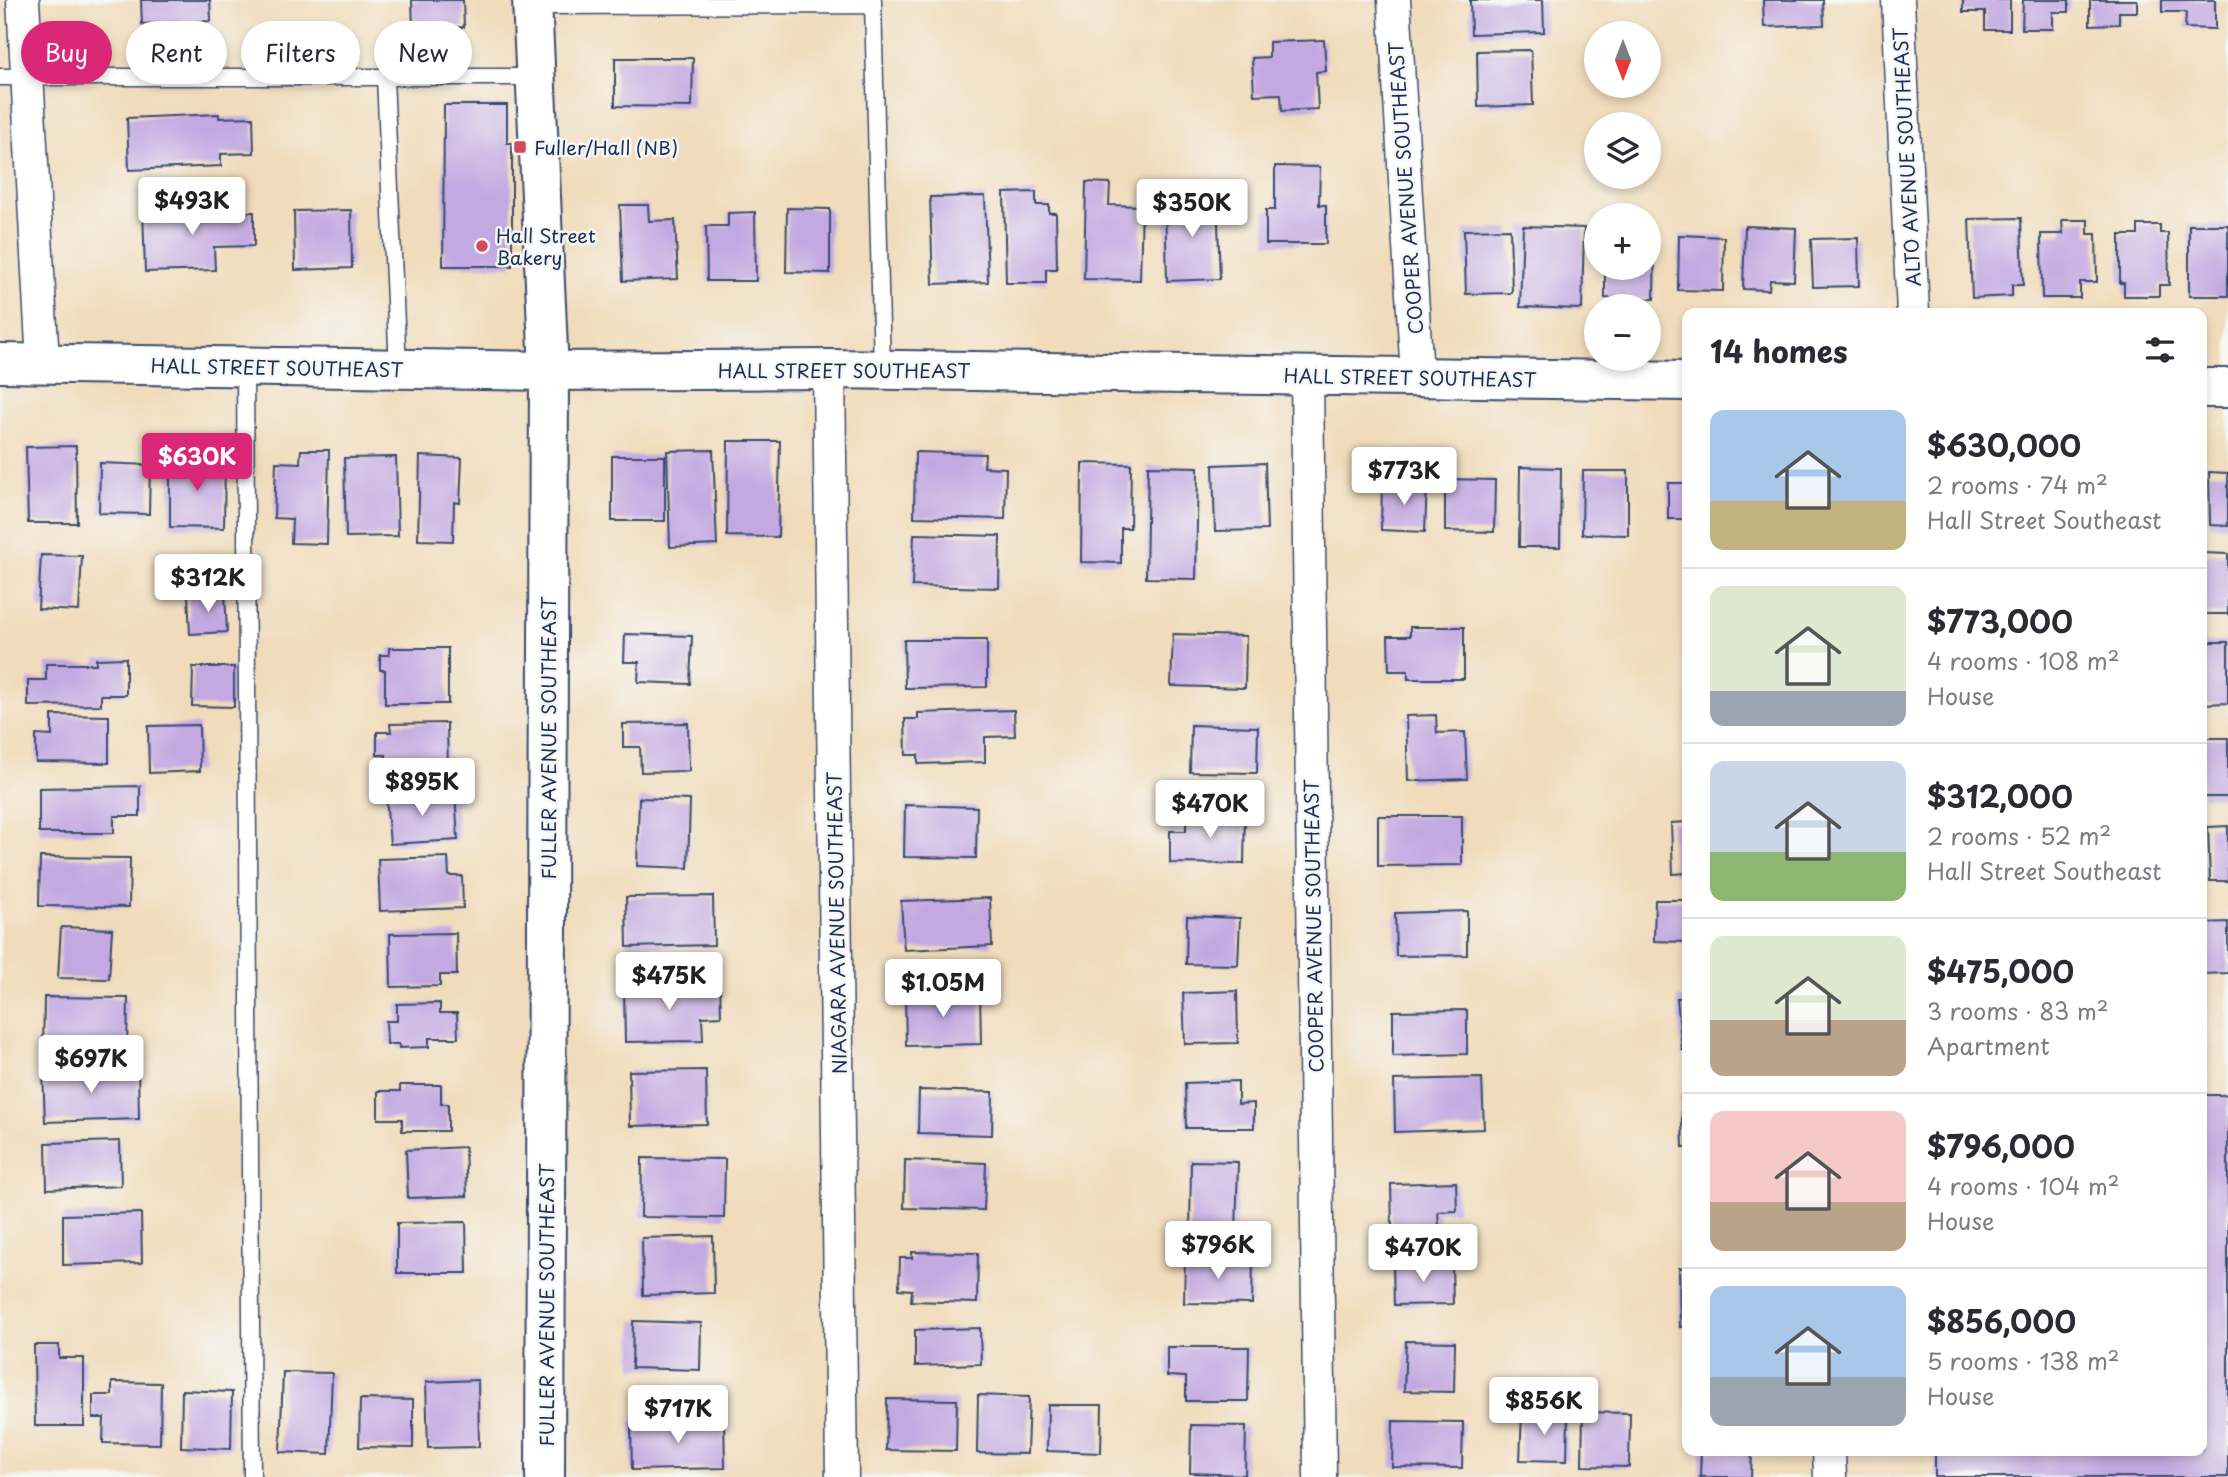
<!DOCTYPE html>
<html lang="en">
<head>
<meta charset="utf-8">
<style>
  :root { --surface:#fff; --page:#f7f7f7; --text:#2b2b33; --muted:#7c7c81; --line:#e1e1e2; --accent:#db2777 }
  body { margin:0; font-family:"Playpen Sans",sans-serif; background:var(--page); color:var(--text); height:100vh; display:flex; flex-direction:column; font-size:26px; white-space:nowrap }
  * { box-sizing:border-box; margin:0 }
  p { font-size:23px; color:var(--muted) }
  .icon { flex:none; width:38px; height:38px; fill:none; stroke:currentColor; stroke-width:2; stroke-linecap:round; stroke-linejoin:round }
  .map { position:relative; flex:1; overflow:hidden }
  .drawer { position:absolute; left:1682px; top:308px; width:525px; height:1148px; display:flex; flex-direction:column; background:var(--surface); border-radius:14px; box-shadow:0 4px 10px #0003 }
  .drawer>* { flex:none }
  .top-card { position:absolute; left:21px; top:21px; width:665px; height:63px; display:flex; gap:14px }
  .needle { width:46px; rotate:180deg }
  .controls { position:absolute; left:1584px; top:21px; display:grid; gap:14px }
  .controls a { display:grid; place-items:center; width:77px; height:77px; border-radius:50%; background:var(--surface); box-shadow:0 4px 10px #0003; font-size:35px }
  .price { position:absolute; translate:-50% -60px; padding:0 16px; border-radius:7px; background:#fff; color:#222; font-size:23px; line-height:46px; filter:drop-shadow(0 2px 4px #0008) }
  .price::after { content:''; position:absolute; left:50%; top:42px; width:21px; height:16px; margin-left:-10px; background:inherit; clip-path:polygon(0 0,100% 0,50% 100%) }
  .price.selected { background:var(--accent); color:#fff }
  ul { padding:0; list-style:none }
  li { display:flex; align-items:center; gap:21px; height:175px; padding:0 28px }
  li+li { border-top:2px solid var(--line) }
  li span { display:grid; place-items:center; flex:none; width:196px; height:140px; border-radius:14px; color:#555 }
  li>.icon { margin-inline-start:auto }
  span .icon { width:84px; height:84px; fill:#fffc; stroke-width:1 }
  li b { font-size:30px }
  h2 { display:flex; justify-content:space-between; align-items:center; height:84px; padding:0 28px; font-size:30px }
  .tag { padding:0 24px; border-radius:32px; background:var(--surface); box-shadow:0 4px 10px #0003; font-size:24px; line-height:63px }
  .tag.selected { background:var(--accent); color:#fff }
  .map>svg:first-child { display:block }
</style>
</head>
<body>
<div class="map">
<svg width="2228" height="1477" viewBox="0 0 2228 1477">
  <rect width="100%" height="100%" fill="#f6f6f2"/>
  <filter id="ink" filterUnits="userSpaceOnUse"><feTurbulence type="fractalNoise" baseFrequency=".0143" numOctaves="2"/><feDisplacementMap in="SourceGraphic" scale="14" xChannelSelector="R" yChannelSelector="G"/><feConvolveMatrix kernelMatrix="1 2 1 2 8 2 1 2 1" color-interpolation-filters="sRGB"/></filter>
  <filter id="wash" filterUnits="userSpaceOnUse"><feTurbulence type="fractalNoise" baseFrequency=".00686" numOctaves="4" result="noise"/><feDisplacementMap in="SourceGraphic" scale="28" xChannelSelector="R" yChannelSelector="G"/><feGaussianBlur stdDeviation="1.57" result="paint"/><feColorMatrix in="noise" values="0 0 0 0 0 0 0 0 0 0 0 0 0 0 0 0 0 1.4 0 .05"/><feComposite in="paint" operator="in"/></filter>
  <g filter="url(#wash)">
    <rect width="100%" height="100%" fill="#f0dbba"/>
    <g id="blocks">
      <path fill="#c2a9e1" d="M141,0h69l1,21 -69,3z
        M412,0h51l1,27 -51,2z
        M1470,0h73l1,32 -73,2z
        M1763,0h60l1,25 -60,2z
        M1963,0h47v30h-25v-18h-22z
        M2023,0h46v12h-16v17h-31z
        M2090,0h47v12h-18v12l-29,1z
        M2162,0h53v29l-30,-1 1,-16h-24z
        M1324,40l2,31 -10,1 2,37 -36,2 -1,-17 -27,1 -2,-37 17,-1v-15z
        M1531,50l2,55 -55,2 -1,-56z
        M615,58h78l-1,49 -77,-1z
        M444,105h63v38h5v123h-69z
        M219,114v4l34,-1 1,36 -33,1v12l-92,4 -2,-52z
        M1275,166l45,1 -1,38h7v39h-60v-34h9z
        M1086,182l24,1 -1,22 33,1 -2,74 -56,-1z
        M1036,192v13h13v8h7l1,56h-11v14h-40l-2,-90z
        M985,196l3,86 -55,2 -3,-87z
        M1217,197l3,82 -53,2 -2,-82z
        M620,205h28l1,16 26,-1 3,59 -55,2z
        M213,207l1,6 40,-1v34l-40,1 1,23 -70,2 -2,-63z
        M787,208l43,1v64l-44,-1z
        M351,210l1,58 -57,2 -1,-59z
        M755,212l1,69h-49l-1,-55h22v-13z
        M2021,218l2,67h-11v11l-40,2 -3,-79z
        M2062,220h26v14h8l1,48h-17v16h-38l-1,-64h22z
        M2138,225h22v8h8l1,52h-10v11h-35v-13h-4v-48h18z
        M2189,225h39v71h-39z
        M1523,226l61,2 -2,81 -62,-2z
        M1745,226l51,2 -2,53 -24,-1 -1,10 -26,-1z
        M1510,229l2,64 -46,1 -2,-64z
        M1679,235l45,2 -1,54 -45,-1z
        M1858,238l1,48 -46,1 -2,-48z
        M1648,242h7l-1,57 -49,-1v-30h43z
        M728,441h52l-2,96 -51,-1z
        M76,446l1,77h-49l-2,-76z
        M301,450h28l-2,94 -36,-1 1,-24 -18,-1 2,-56 24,1z
        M713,450l4,95 -47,2 -3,-96z
        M915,452l70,2 -1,13 22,1 -1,51 -91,-2z
        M420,456l42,2 -2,45 -6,-1 -1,39 -35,-1z
        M612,456h53v65h-53z
        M396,457l2,79 -52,1 -2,-79z
        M170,459l55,1 -1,68 -54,-1z
        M100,463l50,2 -1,49 -50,-1z
        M1082,463l49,1 -1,64h-9v35l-40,-1z
        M1265,463l2,67 -52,1 -2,-66z
        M1148,466l50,1 -2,112 -50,-1z
        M1520,467l41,1 -1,79h-41z
        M1583,471h45v64l-46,-1z
        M2209,472l19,1v53l-18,-1z
        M1445,479l50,1 -1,52 -49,-1z
        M1382,482l45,1 -2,49 -44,-2z
        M1668,483h19v36h-19z
        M914,534l86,2 -1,52 -87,-2z
        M2202,553l26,1v60h-26z
        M41,555l41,1 -3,55 -41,-2z
        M225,593l2,39 -37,2 -2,-39z
        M1410,627h54v52h-56v-8h-19l-1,-35h22z
        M625,634l67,2 -2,48 -52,-2 1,-20h-15z
        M1173,634l73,2 -1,52 -74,-2z
        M904,640h83v47l-82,1z
        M2202,642h26v61l-26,1z
        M389,648h59v56h-63v-34h-5v-15h9z
        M126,658v37h-25v10l-73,1v-26h18v-16h50v-5z
        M193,667h41v40l-42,-1z
        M1014,710l1,26 -30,1v25l-67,2v-9h-12l-1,-36h13v-6z
        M52,715l57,1v47l-73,-1v-27l16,1z
        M1436,715l1,18 28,-1 2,47 -59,2 -2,-65z
        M447,723l1,47 -61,1 -1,-16h-9v-23h14l-1,-8z
        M688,723l1,48 -48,1 -1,-25h-17v-23z
        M199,725l1,46 -51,2 -1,-47z
        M1191,725l67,2 -1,46 -67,-1z
        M2202,738h26v59h-26z
        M140,786v30h-26v17h-75v-45z
        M455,792l3,48 -68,4 -4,-48z
        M639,798l51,2 -2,68 -51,-2z
        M905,805l72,2 -1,51 -72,-1z
        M1186,814l59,1 -1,49 -74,-1v-32h16z
        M1378,816h84v49l-84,1z
        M1687,822v51l-14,1 -2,-51z
        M2228,826v55h-18l-2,-54z
        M40,857l90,1 -1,49 -90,-1z
        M448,857l1,19h13l1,32 -83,3 -2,-52z
        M713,896l1,49 -87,2 -1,-50z
        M990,898l2,48 -88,4 -3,-49z
        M1655,900h32v42l-33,-1z
        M1467,911v44l-71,1 -1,-43z
        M1187,916l53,2 -2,47 -52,-1z
        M2228,922v51l-26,1v-51z
        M61,927l51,2 -3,50 -51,-1z
        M456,933l1,42h-17v11l-49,1 -1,-53z
        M720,984l1,32 -19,1 1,24 -78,1 -1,-56z
        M980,991l1,53 -75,2 -1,-52z
        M1237,991l1,52 -53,1 -2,-51z
        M44,997l84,1 -1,54 -84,-2z
        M1677,998h10v52h-5z
        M440,1003v10h17l1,25h-29v9l-30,1v-4h-12l-1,-23h11v-17z
        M1467,1010v44l-74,2v-45z
        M138,1068l1,51 -94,3 -2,-50z
        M706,1070l1,54 -77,2 -1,-55z
        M1482,1078l2,51 -89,3 -1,-52z
        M1238,1081v23l16,-1v25h-68l-1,-45z
        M400,1085h41v19h7v27h-46v-12h-24v-28h22z
        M919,1090l74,2 -1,43 -74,-2z
        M2202,1095h26v382h-293v-26h267z
        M1681,1096h6v51h-4z
        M120,1141l1,45 -74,3 -1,-46z
        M465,1147l2,49 -59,2 -2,-48z
        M642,1158l83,1 -1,59 -83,-1z
        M905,1160l81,3 -2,47 -80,-2z
        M1191,1161l47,1 -2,72 -46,-1z
        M1456,1182l1,29 -19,1 1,16 -47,2 -1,-46z
        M141,1213l1,50 -79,2v-50z
        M466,1222l1,51h-70v-50z
        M713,1236l1,57 -71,2 -1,-57z
        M912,1252l66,1 -1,50 -66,-2 1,-11 -13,-1 1,-31h12z
        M1185,1258l68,2 -1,44 -68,-1z
        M1393,1263h59l1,41 -59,1z
        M1679,1268h8v58l-7,1z
        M633,1321l68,2 -1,47 -68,-2z
        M980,1328l1,36 -66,2v-36z
        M1406,1341l49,1 -1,50 -50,-1z
        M34,1345h25v13h25v68h-49z
        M1167,1347h82l-1,54h-62v-24l-19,-1z
        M283,1372l49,1 -3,81 -49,-2z
        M478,1380l1,67 -51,1 -2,-66z
        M112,1382l49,1 -1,61 -57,-1 1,-25h-11v-23h19z
        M182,1390l50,2 -1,57 -50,-2z
        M978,1395l51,2 -2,57 -50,-1z
        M360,1399l53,1v48l-54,-1z
        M887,1399l70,1 -1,51 -70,-1z
        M1048,1405h54l-1,48 -54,-2z
        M1522,1412l46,2 -1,47 -47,-1z
        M1583,1412l47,1 -1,54 -47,-1z
        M724,1419l1,49 -93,2 -1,-48z
        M1393,1421l70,1 -1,46 -70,-1z
        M1191,1425l55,1 -1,49 -55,-2z
        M1701,1451h51l-1,26h-51z"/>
    </g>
  </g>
  <g filter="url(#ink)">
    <use href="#blocks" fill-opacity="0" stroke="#3b496c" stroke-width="2"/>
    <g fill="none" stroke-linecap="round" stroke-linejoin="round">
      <defs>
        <path id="lane" d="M873,0l9,369
          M532,6l341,-1
          M0,77h535
          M385,77l13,292
          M245,367l7,1110"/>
        <path id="street" d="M23,0l20,363
          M1394,0l23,376
          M1898,0l15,313
          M829,369l13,1108
          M1307,376l13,1101
          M1829,1451l1,26"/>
        <path id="secondary" d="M532,0l17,371 -4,1106
          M0,363l549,8 280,-2 858,12
          M2202,388h26"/>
      </defs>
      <use href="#lane" stroke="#3b496c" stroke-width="19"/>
      <use href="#street" stroke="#3b496c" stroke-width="35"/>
      <use href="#secondary" stroke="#3b496c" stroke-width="42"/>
      <use href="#lane" stroke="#fff" stroke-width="16"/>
      <use href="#street" stroke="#fff" stroke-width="32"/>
      <use href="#secondary" stroke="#fff" stroke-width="38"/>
    </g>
  </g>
  <g fill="#d1495b" stroke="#f6f6f2" stroke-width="2.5">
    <rect x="513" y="140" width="14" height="14" rx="3.5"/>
    <circle cx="482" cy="246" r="7"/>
  </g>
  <g text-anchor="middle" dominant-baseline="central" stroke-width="5" stroke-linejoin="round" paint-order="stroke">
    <g font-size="19" fill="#1b2f5e" stroke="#f6f6f2" text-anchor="start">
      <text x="534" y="147">Fuller/Hall (NB)</text>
      <text x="496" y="235">Hall Street<tspan x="496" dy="22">Bakery</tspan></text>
    </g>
    <g font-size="19" fill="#1b2f5e" stroke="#f6f6f2">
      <text transform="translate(1906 157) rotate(-93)">ALTO AVENUE SOUTHEAST</text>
      <text transform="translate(1405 188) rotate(-94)">COOPER AVENUE SOUTHEAST</text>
      <text transform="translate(277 367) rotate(1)">HALL STREET SOUTHEAST</text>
      <text x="844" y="370">HALL STREET SOUTHEAST</text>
      <text transform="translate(1410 377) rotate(1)">HALL STREET SOUTHEAST</text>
      <text transform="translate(548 738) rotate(-90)">FULLER AVENUE SOUTHEAST</text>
      <text transform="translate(836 923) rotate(-91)">NIAGARA AVENUE SOUTHEAST</text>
      <text transform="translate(1313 926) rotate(-91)">COOPER AVENUE SOUTHEAST</text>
      <text transform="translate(546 1305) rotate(-90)">FULLER AVENUE SOUTHEAST</text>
    </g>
  </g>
</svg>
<div class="controls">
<a><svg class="needle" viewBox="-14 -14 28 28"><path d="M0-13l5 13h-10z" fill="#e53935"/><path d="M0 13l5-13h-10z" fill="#7c7c81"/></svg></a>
<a><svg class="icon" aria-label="layers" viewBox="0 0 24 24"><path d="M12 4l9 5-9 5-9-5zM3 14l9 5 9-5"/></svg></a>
<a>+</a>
<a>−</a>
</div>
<b class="price" style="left:192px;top:237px">$493K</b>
<b class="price" style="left:1192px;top:239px">$350K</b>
<b class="price selected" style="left:197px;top:493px">$630K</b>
<b class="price" style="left:1404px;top:507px">$773K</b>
<b class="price" style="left:208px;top:614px">$312K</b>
<b class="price" style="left:422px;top:818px">$895K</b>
<b class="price" style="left:1210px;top:840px">$470K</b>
<b class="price" style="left:669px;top:1012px">$475K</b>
<b class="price" style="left:943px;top:1019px">$1.05M</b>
<b class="price" style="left:91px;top:1095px">$697K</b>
<b class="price" style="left:1218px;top:1281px">$796K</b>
<b class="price" style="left:1423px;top:1284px">$470K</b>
<b class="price" style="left:1544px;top:1437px">$856K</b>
<b class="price" style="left:678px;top:1445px">$717K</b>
<div class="top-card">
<a class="tag selected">Buy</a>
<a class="tag">Rent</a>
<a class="tag">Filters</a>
<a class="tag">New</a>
</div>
<section class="drawer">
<h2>14 homes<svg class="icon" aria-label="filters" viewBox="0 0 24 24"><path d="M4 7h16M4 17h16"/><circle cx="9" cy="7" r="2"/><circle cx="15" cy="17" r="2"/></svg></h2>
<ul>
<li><span style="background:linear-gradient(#a9c7e8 65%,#c2b280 0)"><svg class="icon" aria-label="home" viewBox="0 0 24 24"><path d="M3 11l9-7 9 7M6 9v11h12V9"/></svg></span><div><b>$630,000</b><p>2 rooms · 74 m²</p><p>Hall Street Southeast</p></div></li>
<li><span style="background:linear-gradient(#dfe7d0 75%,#9aa5b1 0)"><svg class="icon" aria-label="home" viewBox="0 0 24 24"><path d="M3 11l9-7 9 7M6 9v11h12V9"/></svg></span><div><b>$773,000</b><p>4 rooms · 108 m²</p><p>House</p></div></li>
<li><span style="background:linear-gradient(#c9d6e8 65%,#8fb573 0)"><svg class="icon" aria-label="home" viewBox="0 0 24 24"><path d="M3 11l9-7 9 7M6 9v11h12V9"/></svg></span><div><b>$312,000</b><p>2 rooms · 52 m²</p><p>Hall Street Southeast</p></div></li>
<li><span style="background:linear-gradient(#dfe7d0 60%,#b9a48a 0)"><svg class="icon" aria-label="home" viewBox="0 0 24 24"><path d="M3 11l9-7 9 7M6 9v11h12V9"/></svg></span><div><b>$475,000</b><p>3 rooms · 83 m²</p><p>Apartment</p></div></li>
<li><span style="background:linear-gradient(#f6c9c9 65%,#b9a48a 0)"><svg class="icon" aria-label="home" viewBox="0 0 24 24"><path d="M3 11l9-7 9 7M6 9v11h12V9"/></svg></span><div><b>$796,000</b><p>4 rooms · 104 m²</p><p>House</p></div></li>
<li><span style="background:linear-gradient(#a9c7e8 65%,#9aa5b1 0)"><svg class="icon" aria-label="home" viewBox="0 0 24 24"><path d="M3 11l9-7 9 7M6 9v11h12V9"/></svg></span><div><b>$856,000</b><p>5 rooms · 138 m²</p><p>House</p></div></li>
</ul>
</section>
</div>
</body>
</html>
